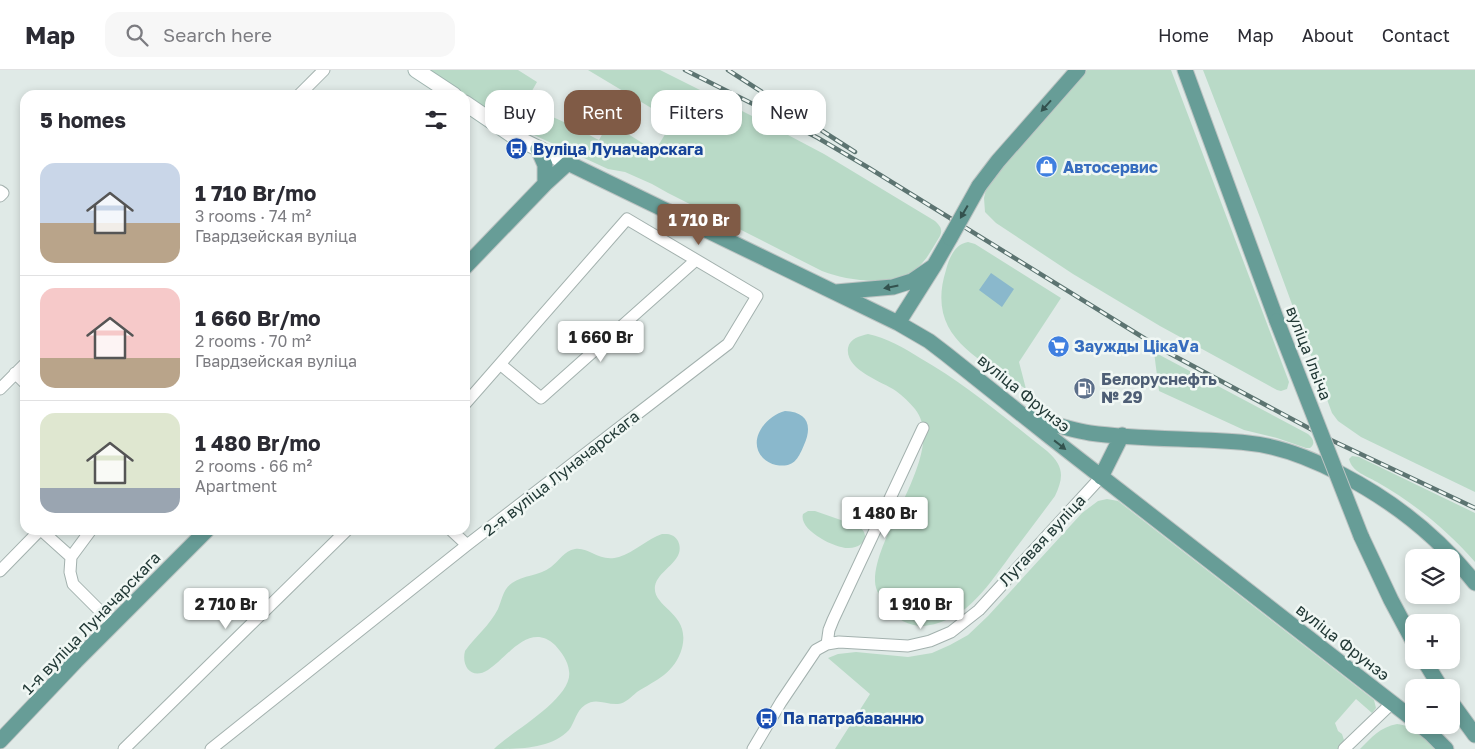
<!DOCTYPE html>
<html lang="en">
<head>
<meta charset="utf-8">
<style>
  :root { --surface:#fff; --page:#f7f7f7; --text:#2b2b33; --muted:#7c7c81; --line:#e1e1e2; --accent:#805b46 }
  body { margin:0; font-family:"Golos Text",sans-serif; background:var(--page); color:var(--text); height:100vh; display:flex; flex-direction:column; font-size:19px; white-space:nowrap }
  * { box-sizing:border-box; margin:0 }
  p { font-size:16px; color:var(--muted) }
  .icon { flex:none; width:28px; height:28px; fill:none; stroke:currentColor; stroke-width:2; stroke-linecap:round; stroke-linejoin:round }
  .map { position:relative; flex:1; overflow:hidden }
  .details { position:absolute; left:20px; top:20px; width:450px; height:445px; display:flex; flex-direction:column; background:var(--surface); border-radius:15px; box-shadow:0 2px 8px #0003 }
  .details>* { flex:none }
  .banner { position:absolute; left:485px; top:20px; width:475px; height:45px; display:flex; gap:10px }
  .fabs { position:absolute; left:1405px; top:479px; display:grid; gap:10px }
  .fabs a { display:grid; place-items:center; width:55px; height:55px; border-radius:10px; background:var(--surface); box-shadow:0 2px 8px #0003; font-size:25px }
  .price { position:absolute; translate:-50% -42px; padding:0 11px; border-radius:5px; background:#fff; color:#222; font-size:16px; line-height:32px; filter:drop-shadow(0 1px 2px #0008) }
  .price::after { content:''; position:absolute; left:50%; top:30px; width:15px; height:11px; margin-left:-8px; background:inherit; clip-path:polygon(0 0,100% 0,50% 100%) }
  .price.active { background:var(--accent); color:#fff }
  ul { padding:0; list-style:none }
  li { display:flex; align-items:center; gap:15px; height:125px; padding:0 20px }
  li+li { border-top:1px solid var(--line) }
  li span { display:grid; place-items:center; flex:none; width:140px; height:100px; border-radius:15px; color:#555 }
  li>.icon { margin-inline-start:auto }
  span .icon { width:60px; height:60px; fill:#fffc; stroke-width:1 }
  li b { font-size:21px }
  h2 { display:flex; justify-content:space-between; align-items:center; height:60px; padding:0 20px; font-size:21px }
  .tag { padding:0 18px; border-radius:15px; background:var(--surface); box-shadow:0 2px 8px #0003; font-size:18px; line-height:45px }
  .tag.active { background:var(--accent); color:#fff }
  header { display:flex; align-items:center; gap:30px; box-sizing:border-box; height:70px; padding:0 25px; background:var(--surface); border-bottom:1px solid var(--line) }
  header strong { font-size:24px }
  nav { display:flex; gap:28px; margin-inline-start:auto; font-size:18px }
  .search { width:350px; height:45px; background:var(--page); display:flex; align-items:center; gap:12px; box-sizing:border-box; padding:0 18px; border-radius:15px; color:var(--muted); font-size:19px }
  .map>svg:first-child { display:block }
</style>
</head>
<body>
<header>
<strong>Map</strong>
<div class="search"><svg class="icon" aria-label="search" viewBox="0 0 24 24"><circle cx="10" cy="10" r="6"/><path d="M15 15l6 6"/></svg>Search here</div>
<nav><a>Home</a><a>Map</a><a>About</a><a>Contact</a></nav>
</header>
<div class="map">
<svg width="1475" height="679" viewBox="0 0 1475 679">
  <rect width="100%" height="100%" fill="#e0eae7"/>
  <path fill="#b9dac7" d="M427,0h91l19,12 -17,30 -9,7 -14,-2z
    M588,0h72l94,47 70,37 111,67c5,5 8,8 5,15 -7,11 -13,24 -23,32 -23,20 -69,13 -95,3l-154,-78 -16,-9 -27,-12 -17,-3 -74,-34c-5,-4 -7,-8 -8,-14l5,-8c16,-3 52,19 68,27l10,-18 46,29 18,-30z
    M1087,0h84l118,312 -2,7 -6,2 -4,-1 -117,-64 -87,-52 -77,-51 -11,-11 -1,-14 2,-9 5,-7 33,-42z
    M1203,0h272v422l-114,-55 -23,-16 -6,-8 -71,-193z
    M968,172l7,2 86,54 -42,64 7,27c-47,-30 -101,-52 -80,-119 3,-12 9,-26 22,-28z
    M868,264c19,4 36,14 52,24 46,26 86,61 127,93 17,15 17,26 8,45 -17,23 -34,45 -50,67 -12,16 -24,33 -40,46 -12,9 -27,16 -42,17 -14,0 -27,-7 -35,-18 -6,-8 -13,-17 -13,-27 -1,-48 73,-130 40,-172 -6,-7 -12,-13 -19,-18 -15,-10 -51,-21 -48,-43 2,-10 12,-12 20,-14z
    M1154,282l154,82c5,4 8,10 2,14h-4l-29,-10 -33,-8 -85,-39z
    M1352,386l7,1 116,56v49c-28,-32 -61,-59 -98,-80 -10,-6 -25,-10 -28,-23z
    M1107,429l11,2 256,199 2,8 -4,5 -16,-14 -21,24 3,8 4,3 2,6 -4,9h-505l35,-55 -42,-36 10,-4 18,-2 52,5 24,-4 18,-8 18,-10 20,-19 94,-103 16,-12z
    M808,441h7l43,15c14,9 5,22 -9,22 -13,1 -51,-18 -46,-34z
    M662,464c7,0 12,0 16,7 9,20 -20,28 -23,45 -3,22 36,26 27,62 -7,25 -26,32 -45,44 -6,5 -11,11 -19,12 -12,1 -22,-7 -33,1 -9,6 -10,17 -16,25 -18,19 -50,19 -75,19 17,-17 80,-51 75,-78 -1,-10 -7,-18 -14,-26 -26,-24 -48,13 -67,25 -16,10 -27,-3 -23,-19 10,-14 25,-26 33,-42 4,-9 5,-20 14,-26 11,-8 27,-7 39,-16 8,-6 13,-16 24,-18 15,-2 24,14 44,8 16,-5 28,-18 43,-23z
    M1397,654c19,2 26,13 39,25h-76c11,-11 20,-22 37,-25z"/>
  <path fill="#8ab8cc" d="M991,203l23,16 -12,18 -23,-17z
    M785,341c22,1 28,14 19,34 -6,14 -10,23 -28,20 -5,-1 -10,-4 -13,-7 -17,-18 4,-43 22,-47z"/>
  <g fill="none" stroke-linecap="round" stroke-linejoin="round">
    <defs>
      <path id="street" d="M299,25l25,-25
        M0,121l3,2 -3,3
        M500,294l41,34 155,-138
        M15,303l10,10
        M0,319l25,-25
        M41,460l30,27
        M91,460l-20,27 -1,15 3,12 40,40
        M451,460l16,15
        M0,501l40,-41
        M827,574l2,-14 4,-10 90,-192
        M124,679l223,-219
        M211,679l256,-204 261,-201 29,-48 -130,-77 -162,185
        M753,679l28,-47 35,-52 11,-6 12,-2 69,4 22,-5 21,-9 28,-22 122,-133
        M1344,679l48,-46"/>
      <path id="secondary" d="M416,0l38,25
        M465,33l50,34 53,26"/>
      <path id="primary" d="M1185,0l92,251
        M538,79l7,16v19
        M979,116l19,-25 80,-91
        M465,197l80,-83 23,-21 330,160 31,18 17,13 103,82 365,284
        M836,222l57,-5 19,-6 22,-15
        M898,253l36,-57 16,-28
        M1031,347c19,6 39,13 59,16 52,7 106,5 158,10 33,3 64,16 93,31 52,27 98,63 134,109
        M1101,407l21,-42
        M1361,466l30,64 23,43
        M1424,590l17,28
        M1451,632l24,33
        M1420,655l11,9 15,15
        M0,671l76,-80 131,-131"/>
    </defs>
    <use href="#street" stroke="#a3b1ae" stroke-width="13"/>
    <use href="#secondary" stroke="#a0b5b0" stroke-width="17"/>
    <use href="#primary" stroke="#bdc4c3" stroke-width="17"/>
    <use href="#street" stroke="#fff" stroke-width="11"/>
    <use href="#secondary" stroke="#fff" stroke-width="15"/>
    <use href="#primary" stroke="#679d97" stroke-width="15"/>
    <defs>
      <path id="rail" d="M685,0l70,35 63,33 51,30 296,183 166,89 144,68
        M728,0l127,82"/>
    </defs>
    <use href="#rail" stroke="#5c7471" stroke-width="4.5"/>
    <use href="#rail" stroke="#f0f7f4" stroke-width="2.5" stroke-dasharray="8" stroke-linecap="butt"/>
    <defs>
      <path id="primary-bridge" d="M950,168l29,-52
        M1277,251l84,215"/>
    </defs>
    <use href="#primary-bridge" stroke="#bdc4c3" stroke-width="17" stroke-linecap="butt"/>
    <use href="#primary-bridge" stroke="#679d97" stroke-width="15"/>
  </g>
  <defs><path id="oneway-solid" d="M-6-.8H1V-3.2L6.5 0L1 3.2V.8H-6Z" transform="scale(1.25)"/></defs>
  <g fill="#33524e">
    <use href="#oneway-solid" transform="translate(1046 36) rotate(132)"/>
    <use href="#oneway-solid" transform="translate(964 142) rotate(120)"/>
    <use href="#oneway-solid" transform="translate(891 217) rotate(169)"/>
    <use href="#oneway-solid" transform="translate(1060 375) rotate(38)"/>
  </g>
  <defs>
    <symbol id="bus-disc" viewBox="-11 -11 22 22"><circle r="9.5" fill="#1a4fb4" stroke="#f0f7f4"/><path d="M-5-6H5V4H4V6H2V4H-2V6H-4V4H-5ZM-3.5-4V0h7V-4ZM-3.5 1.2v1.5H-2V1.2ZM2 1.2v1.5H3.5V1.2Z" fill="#fff"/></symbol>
    <symbol id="shop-disc" viewBox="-11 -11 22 22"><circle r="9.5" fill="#3f7fe0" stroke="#f0f7f4"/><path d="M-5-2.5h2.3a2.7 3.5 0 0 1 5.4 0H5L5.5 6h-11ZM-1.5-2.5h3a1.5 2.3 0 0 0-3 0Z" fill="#fff"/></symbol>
    <symbol id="supermarket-disc" viewBox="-11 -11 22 22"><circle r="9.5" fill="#3f7fe0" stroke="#f0f7f4"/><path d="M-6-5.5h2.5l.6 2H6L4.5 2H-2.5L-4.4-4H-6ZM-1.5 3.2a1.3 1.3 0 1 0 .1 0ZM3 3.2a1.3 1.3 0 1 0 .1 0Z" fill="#fff"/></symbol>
    <symbol id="fuel-disc" viewBox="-11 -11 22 22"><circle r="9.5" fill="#5c6f8a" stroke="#f0f7f4"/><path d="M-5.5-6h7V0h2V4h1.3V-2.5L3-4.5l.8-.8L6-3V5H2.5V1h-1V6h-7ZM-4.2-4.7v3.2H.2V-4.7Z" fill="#fff"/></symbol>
  </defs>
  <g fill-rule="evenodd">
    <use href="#bus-disc" x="504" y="66" width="25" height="25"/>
    <use href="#shop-disc" x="1034" y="84" width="25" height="25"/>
    <use href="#supermarket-disc" x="1046" y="264" width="25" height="25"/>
    <use href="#fuel-disc" x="1072" y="306" width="25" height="25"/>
    <use href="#bus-disc" x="754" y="636" width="25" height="25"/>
  </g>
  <g text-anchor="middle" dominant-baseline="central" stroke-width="5" stroke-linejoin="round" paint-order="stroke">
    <g font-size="16" font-weight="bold" fill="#164399" stroke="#f0f7f4" text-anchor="start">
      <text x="533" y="79">Вуліца Луначарскага</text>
      <text x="783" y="648">Па патрабаванню</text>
    </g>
    <g font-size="16" font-weight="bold" fill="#366cbe" stroke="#f0f7f4" text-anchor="start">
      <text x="1063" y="97">Автосервис</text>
      <text x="1074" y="276">Заужды ЦікаVа</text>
    </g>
    <g font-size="16" fill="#223936" stroke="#f0f7f4">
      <text transform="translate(1309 283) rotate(69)">вуліца Ільіча</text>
      <text transform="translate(1024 323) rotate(39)">вуліца Фрунзэ</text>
      <text transform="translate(561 403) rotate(-38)">2-я вуліца Луначарскага</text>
      <text transform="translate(1042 470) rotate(-47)">Лугавая вуліца</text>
      <text transform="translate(91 553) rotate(-46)">1-я вуліца Луначарскага</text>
      <text transform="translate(1343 572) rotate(38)">вуліца Фрунзэ</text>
    </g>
    <g font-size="16" font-weight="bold" fill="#4e5e75" stroke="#f0f7f4" text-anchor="start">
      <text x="1101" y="309">Белоруснефть<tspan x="1101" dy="18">№ 29</tspan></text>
    </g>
  </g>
</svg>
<div class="fabs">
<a><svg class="icon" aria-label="layers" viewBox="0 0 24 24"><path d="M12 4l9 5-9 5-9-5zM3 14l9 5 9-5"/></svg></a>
<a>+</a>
<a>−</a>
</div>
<b class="price active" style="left:699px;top:176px">1 710 Br</b>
<b class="price" style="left:601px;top:293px">1 660 Br</b>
<b class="price" style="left:885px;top:469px">1 480 Br</b>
<b class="price" style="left:226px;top:560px">2 710 Br</b>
<b class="price" style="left:921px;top:560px">1 910 Br</b>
<div class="banner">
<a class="tag">Buy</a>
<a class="tag active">Rent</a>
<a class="tag">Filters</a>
<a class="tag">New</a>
</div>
<section class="details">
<h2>5 homes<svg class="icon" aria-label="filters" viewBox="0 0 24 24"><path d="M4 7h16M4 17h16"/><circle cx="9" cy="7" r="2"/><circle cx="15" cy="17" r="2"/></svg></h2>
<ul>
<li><span style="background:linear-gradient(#c9d6e8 60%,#b9a48a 0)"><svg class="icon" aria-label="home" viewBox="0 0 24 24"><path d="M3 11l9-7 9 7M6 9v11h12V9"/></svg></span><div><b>1 710 Br/mo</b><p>3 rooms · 74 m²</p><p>Гвардзейская вуліца</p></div></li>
<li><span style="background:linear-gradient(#f6c9c9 70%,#b9a48a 0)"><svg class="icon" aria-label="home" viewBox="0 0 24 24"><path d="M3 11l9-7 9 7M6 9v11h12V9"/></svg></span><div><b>1 660 Br/mo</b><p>2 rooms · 70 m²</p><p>Гвардзейская вуліца</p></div></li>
<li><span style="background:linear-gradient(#dfe7d0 75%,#9aa5b1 0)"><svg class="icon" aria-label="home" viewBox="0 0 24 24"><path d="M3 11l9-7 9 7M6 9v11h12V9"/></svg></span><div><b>1 480 Br/mo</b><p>2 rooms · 66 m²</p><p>Apartment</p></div></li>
</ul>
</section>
</div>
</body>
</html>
